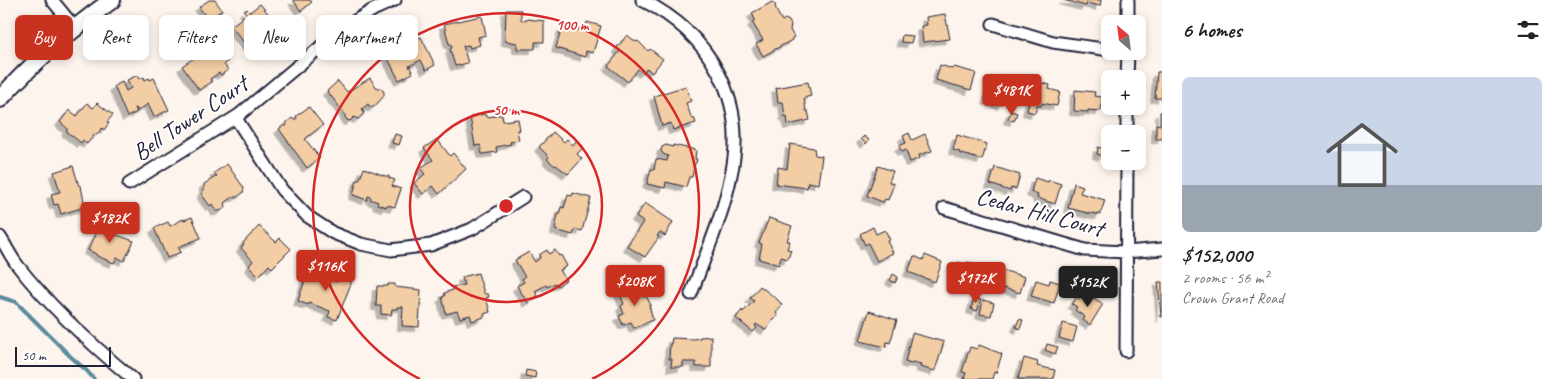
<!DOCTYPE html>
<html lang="en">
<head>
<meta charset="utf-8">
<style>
  :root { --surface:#fff; --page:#f2f2f2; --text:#222; --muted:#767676; --accent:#c8321e }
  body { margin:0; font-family:Caveat,sans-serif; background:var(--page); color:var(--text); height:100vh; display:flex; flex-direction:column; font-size:19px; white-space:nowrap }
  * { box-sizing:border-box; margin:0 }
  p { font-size:16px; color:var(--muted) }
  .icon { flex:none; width:28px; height:28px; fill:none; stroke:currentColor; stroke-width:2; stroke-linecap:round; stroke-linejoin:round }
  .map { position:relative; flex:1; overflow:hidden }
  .details { display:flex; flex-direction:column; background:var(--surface); width:400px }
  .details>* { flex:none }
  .banner { position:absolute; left:15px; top:15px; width:475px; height:45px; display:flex; gap:10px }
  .needle { width:32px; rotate:332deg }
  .fabs { position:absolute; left:1101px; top:15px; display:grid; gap:10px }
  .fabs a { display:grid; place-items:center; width:45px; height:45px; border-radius:8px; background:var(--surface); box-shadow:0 2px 8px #0003; font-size:25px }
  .scale { position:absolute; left:15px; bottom:12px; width:96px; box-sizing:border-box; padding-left:5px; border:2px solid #22223b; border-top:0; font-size:14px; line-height:18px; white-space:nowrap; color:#22223b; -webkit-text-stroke:4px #fff; paint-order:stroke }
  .price { position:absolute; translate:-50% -42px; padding:0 11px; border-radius:5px; background:var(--accent); color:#fff; font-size:16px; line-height:32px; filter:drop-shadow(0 1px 2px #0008) }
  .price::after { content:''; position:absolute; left:50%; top:30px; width:15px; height:11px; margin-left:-8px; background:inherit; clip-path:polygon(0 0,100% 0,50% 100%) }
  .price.current { background:#222; color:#fff }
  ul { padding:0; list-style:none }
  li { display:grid; align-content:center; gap:10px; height:265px; padding:0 20px }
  li span { display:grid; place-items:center; height:155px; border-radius:8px; color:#555 }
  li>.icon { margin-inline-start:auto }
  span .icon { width:90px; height:90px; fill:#fffc; stroke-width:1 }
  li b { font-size:21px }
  h2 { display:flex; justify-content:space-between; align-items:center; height:60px; padding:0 20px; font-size:21px }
  .chip { padding:0 18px; border-radius:8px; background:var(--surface); box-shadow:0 2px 8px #0003; font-size:18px; line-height:45px }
  .chip.current { background:var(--accent); color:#fff }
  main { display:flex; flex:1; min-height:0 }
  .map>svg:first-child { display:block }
</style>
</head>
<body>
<main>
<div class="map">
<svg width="1162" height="379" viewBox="0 0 1162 379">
  <defs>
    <filter id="shadow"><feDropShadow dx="-4.5" dy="4.5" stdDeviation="0" flood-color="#0004"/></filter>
  </defs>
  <rect width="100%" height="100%" fill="#fdf5ed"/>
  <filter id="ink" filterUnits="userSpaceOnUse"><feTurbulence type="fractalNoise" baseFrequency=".02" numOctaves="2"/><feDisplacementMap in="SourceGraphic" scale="10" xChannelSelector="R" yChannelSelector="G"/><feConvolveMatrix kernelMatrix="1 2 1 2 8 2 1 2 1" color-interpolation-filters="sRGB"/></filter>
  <g filter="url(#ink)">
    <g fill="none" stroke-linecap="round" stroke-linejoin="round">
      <path stroke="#5a8a9b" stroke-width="4" d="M0,297l16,5 54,54 17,15 7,8"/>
    </g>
    <path fill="#f3cda3" stroke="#22223b" filter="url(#shadow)" d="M209,0h6l7,10 -14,10 -9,-13z
      M293,0h17l2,2 -11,9z
      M1063,0h38l-1,6 -13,-3 -1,3z
      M772,2l3,2 1,6 6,11 3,-2 4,2 2,4 -1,5 4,7 -2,1v2l-29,16 -7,-12 7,-4 -11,-18 3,-2 -3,-7z
      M260,4l17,20 -6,5 1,1 -13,8 2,3 -11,9 -19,-24 16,-12 -3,-3 3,-2 3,3z
      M506,10h15v10h6v-1l17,2v21h-9v7h-18v-6l-12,-2z
      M945,14l5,25 -27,3 -2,-16 6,-1 -1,-8z
      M482,16l4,19 -8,2 2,8 -10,3 -1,-3 -6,1 5,17 -13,3 -5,-17 2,-1 -1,-4h-2l-5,-20z
      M587,22l14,4 -8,27 -7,-2 -1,6 -29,-9 6,-21 22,4z
      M627,35l9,7 2,-1 10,10 2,-2 13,10 -11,14 -5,-5 -4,5 -5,-4 -10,13 -20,-16 12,-15 -3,-3z
      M902,35l11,1 -2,7 -10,-1z
      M421,37l14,28 -9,5 -5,-10 -12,6 4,7 -14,7 -15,-29 13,-7 3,4 13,-8v1z
      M208,40l8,11 3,-3 9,13 -4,3 4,6 -7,5 -2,-2 -9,6 2,3 -13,8 -17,-24 21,-14 -3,-6z
      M940,65l13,4 1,-2 22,6 -5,17 -35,-10z
      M1157,72h5v26h-7z
      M138,75l2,4 4,-2 1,3 4,-2 1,2 4,-2 15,32 -15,7 -6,-13 -10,7 -2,-3h-1l2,4 -10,5 -13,-31 8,-4 4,9 5,-3 -4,-8z
      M1003,75l18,5 -6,19 -10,-3 -3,9 -15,-5 5,-23 9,3z
      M370,78l7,10h4l3,4v4l-10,11h-4l-2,-3 -6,5 2,3 -1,3 -5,4 -4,-2 -4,4 -3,-1 -2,-3v-3l-18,-23 11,-10 9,11z
      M808,82l3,14 -7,2 2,13h2l2,9 -22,5 -1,-9 -2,1 -2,-15h-5l-2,-14z
      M1037,82l13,3 -1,4 11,3 -3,14 -15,-3 -1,3 -4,-1 -2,8 -8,-2 7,-27 3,1z
      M686,86l5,15 -5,2 6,16 2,-1 2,5 -23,7 -2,-7 -9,3 -8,-30z
      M1075,90l20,2 -1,4 8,1 -1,14 -13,-1v2l-14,-1z
      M87,103l6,5 4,-5 16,12 -6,7 2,1 -5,7 -2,-2 -5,7 -2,-1 -8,10 -4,-4 -2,3 -15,-12 2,-2 -8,-7 9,-12 8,6z
      M309,107l14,18 -18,14 15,19 -13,10 -28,-39 5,-4 1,2 2,-2 -1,-2 6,-5 2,2 3,-2 -1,-2z
      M1011,111l6,2 -3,8 -6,-2z
      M1160,112h2v27h-6v-15l4,1z
      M485,114l1,3 9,-1v-2h3v1h4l1,6 15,-2 2,11h-3l2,10 -9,2 1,2 -15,3 1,5 -15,2 -2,-9 -5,1 -5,-29z
      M553,132l11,10 3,-3 6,6 3,-4 7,7 -6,6 5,5 -14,15 -12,-9 -1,1 -8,-7 2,-2 -10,-10z
      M909,133l3,7 13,-6 7,17 -13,4 1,3 -10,4 -4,-12 -4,2 -3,-6 7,-3 -3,-7z
      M395,134l7,2 -3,9 -7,-2z
      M957,135l30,9 -5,16 -23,-7 1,-1 -7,-2z
      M864,136l5,4 -3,4 -5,-5z
      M437,139l13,17 3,-3 13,16 -27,25 -6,-8 -10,8 -9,-11 11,-9 -5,-6 13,-8 -9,-12z
      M790,144l24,4 1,7 7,1 -4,28 -10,-2 -1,6 -31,-4 2,-17 9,2z
      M666,145l7,2v-2l23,5 -1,9h2l-1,4h-1l-3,14h-3l-3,10 -20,-5 -1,6 -18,-4 4,-15 3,1 2,-11 11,2 1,-5 -5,-2 -2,-3 1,-4z
      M1098,147l7,2 -2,7 -6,-2z
      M227,164l17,24 -1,5 -6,4h-4l-8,6 1,4 -6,4h-4l-4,-7 -2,2 -8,-11 1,-2 -1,-2 2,-1v-6l13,-8 -3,-3z
      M73,166l6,20h2l4,21 -24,7 -3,-10 -4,1 -3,-11 9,-2 -6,-20z
      M878,166l15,5 -4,11 5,2 -6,16 -3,-1 -2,3 -16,-6z
      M995,167l25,8 -4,14 -5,-1 -1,3 -20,-7z
      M364,168l21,8h4v2l6,2 -3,6 9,3 -6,18 -8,-2 -1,2 -9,-3 1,-2 -8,-3 1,-2 -3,-1 -1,4 -14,-5 4,-15h2l2,-4z
      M1035,178l13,4 1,-2 12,4 -6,20 -18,-6 1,-3 -7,-3z
      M1074,183l9,3 -3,7 25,7 -5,15 -8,-2 -1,1 -23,-6z
      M573,193l18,5 -9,33 -7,-2 -2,6 -18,-5 3,-16 1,1 2,-8 3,1 4,-13 4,1z
      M645,203l28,19 -8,14 -5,-4 -3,4 2,1 -14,20 -18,-11 16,-24 -7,-5z
      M192,217l9,21 -23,9 3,5 -14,6 -13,-30 14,-6 2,4 13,-7 1,1z
      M769,218l23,8 -5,15h3l-3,8 4,1 -3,9 -7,-2 -2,8 -20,-6 3,-15 -3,-1z
      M103,221l14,7 -3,6 20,7 -10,20 -7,-4 -3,6 -17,-7 -1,-2 -8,-4z
      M259,226l17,16 4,-4 11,11 -19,19 -3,-3 -10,11 -10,-10 4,-5 -12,-13 3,-4 -1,-1z
      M873,227l3,7 9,-4 5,10 -3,1 6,12 -16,8 -9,-18 -3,2 -5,-11z
      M547,250l2,4 6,-4 4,6 2,-1 6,11 -7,4 6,10 -9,6 -2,-3 -8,4 -1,-2 -11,6 3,5 -10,7 -11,-17 7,-4 -2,-3 3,-2 -10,-17 14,-8 6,10 5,-4 -1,-3z
      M925,255l17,7 -7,20 -27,-10 6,-16 9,4z
      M958,262l8,3 1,-3 7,2 -1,3 9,3 -5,15 -24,-8z
      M309,268l25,10 -1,3 3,1 3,-9 14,5 -16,42 -9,-3 2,-6 -21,-8 -1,2 -10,-4z
      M999,269l26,8 -5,16 -26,-8z
      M478,273l6,20 1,1h3l1,3 -3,1 4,14 -6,2v3l-12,4 -2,-6 -10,3 -3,-7 -11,3 -4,-17 3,-1 -1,-3 9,-3 -1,-3 12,-2 -2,-8z
      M893,274l5,3 -3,6 -5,-3z
      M1036,280l13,4 1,-4 10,3 -6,20 -23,-7z
      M1158,282h4v35h-1z
      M636,283l6,14 4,-1 5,9h-2l4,15 -19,8 -3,-6 -8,3 -4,-9 5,-2 -3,-8 3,-2 -5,-12z
      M388,284h7v3l26,3 -2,37 -17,-1 1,-19h-6v2h-5l-1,6 -10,-1v-8h-5l1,-20h11z
      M760,286l18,14 4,5 -6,8 2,3 -4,4 -1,-1 -7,11 -10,-6 -1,2 2,2 -4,4 -17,-14 6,-8 1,2 11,-11 -4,-3z
      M1086,293l17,11 -13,21 -7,-5 2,-3 -10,-7 2,-3 -5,-3 5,-7 4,3z
      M974,298l7,2 -4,11 -6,-2z
      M983,300l11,3 -3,13 -11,-2z
      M869,311l28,9 -7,23 -3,-1 -1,5 -26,-6z
      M1019,319l4,1 -3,9 -4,-2z
      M1063,323l14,4 -4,15 -14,-4z
      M912,333l32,9 -9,29 -15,-4 1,-3 -9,-2 -1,2 -6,-2z
      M711,336v31h-15v-5h-13v5h-12l1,-8h-3l1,-15h1l1,-6 21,1 7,-1v-1z
      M1047,344l11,3 -3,7 -10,-4z
      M979,345l23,9 -6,19 -2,-1 -2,7h-28l2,-6 -4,-1 8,-25 7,2z
      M1024,358l14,4 -1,4 18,4 -2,9h-35z
      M526,370l10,2 -1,6 -10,-2z"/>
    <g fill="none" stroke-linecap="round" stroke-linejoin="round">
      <defs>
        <path id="street" d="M52,0l23,28
          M642,0c67,33 106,100 89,175 -8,41 -26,81 -40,119
          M993,24l60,18 57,8
          M1128,24v-24
          M1127,79l1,-28
          M239,115l-2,5 45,70 25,26 26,17 28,11 30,6 40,-5 41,-16 51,-32
          M1127,134v-28
          M129,184l110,-69 85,-71 23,-18 26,-16 22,-10
          M944,208l141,42 41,2 36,-3
          M0,237c6,9 11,20 18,29 32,41 75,80 115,113
          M1126,351l1,-190"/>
        <path id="secondary" d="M0,99c33,-37 72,-70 112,-99"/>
      </defs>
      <use href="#street" stroke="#22223b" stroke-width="15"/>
      <use href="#secondary" stroke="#22223b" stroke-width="20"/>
      <use href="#street" stroke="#fff" stroke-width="11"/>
      <use href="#secondary" stroke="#fff" stroke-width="16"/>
    </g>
  </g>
  <g fill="none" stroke="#d62828" stroke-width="2.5">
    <circle cx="506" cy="206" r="96"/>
    <path d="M420 379A193 193 0 1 1 592 379"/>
  </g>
  <g text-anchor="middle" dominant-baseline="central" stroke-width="4" stroke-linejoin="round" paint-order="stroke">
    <g font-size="24" fill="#22223b" stroke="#fff">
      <text transform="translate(190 118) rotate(-34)">Bell Tower Court</text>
      <text transform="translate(1040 212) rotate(15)">Cedar Hill Court</text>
    </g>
  </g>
  <circle cx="506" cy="206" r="8" fill="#d62828" stroke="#fff" stroke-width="2.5"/>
  <g font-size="15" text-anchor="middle" font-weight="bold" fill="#d62828" stroke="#fff" stroke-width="4" stroke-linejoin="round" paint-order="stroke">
    <text x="572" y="30">100 m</text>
    <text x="506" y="115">50 m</text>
  </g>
</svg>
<div class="fabs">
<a><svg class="needle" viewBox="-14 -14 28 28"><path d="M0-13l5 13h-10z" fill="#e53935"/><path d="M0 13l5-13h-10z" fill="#767676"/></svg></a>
<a>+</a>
<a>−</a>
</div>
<div class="scale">50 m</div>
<b class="price" style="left:1012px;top:116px">$481K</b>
<b class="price" style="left:110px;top:244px">$182K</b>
<b class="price" style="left:326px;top:292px">$116K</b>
<b class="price" style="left:976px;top:304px">$172K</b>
<b class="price" style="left:635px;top:307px">$208K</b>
<b class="price current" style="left:1088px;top:308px">$152K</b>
<div class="banner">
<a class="chip current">Buy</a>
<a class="chip">Rent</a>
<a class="chip">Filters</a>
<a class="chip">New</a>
<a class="chip">Apartment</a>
</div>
</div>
<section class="details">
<h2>6 homes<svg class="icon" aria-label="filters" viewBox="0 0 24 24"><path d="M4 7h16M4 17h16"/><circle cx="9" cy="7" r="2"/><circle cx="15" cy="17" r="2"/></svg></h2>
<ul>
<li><span style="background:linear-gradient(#c9d6e8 70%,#9aa5b1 0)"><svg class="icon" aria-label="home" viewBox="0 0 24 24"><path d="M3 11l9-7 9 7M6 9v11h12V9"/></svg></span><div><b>$152,000</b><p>2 rooms · 56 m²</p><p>Crown Grant Road</p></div></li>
</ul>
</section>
</main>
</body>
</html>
